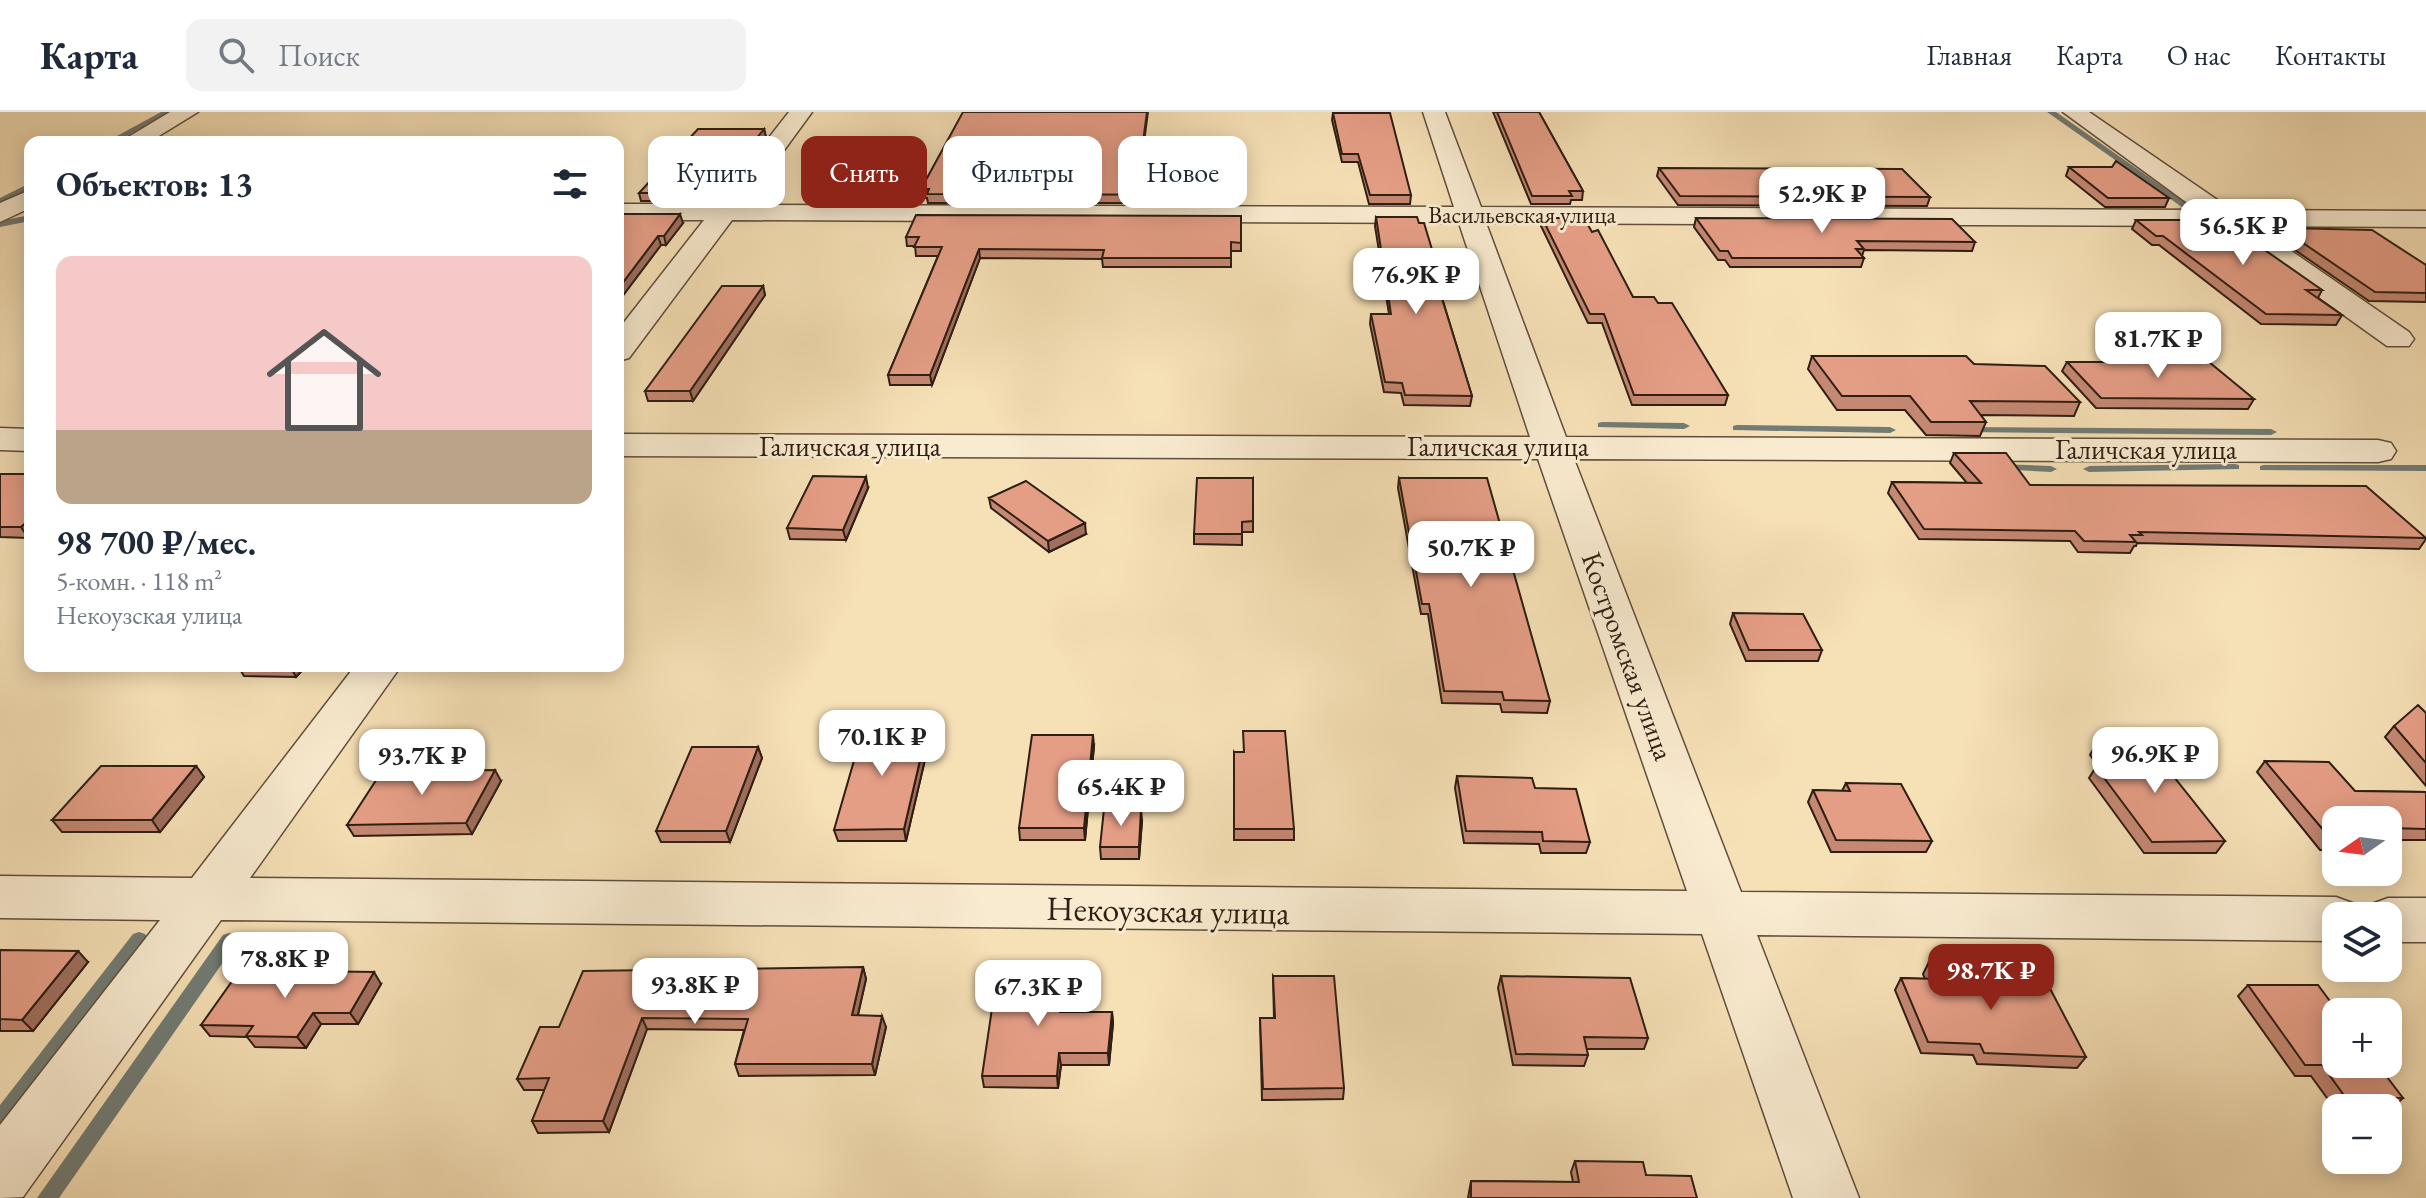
<!DOCTYPE html>
<html lang="ru">
<head>
<meta charset="utf-8">
<style>
  :root { --surface:#fff; --page:#f2f2f3; --text:#1f2937; --muted:#747a83; --line:#e0e1e3; --accent:#8f2418 }
  body { margin:0; font-family:"EB Garamond",serif; background:var(--page); color:var(--text); height:100vh; display:flex; flex-direction:column; font-size:30px; white-space:nowrap }
  * { box-sizing:border-box; margin:0 }
  p { font-size:26px; color:var(--muted) }
  .icon { flex:none; width:44px; height:44px; fill:none; stroke:currentColor; stroke-width:2; stroke-linecap:round; stroke-linejoin:round }
  .map { position:relative; flex:1; overflow:hidden }
  .details { position:absolute; left:24px; top:24px; width:600px; height:536px; display:flex; flex-direction:column; background:var(--surface); border-radius:16px; box-shadow:0 4px 20px #0003 }
  .details>* { flex:none }
  .hud { position:absolute; left:648px; top:24px; width:760px; height:72px; display:flex; gap:16px }
  .needle { width:52px; rotate:256deg }
  .controls { position:absolute; left:2322px; top:694px; display:grid; gap:16px }
  .controls a { display:grid; place-items:center; width:80px; height:80px; border-radius:16px; background:var(--surface); box-shadow:0 4px 20px #0003; font-size:40px }
  .price { position:absolute; translate:-50% -68px; padding:0 18px; border-radius:16px; background:#fff; color:#222; font-size:26px; line-height:52px; filter:drop-shadow(0 2px 4px #0008) }
  .price::after { content:''; position:absolute; left:50%; top:48px; width:24px; height:18px; margin-left:-12px; background:inherit; clip-path:polygon(0 0,100% 0,50% 100%) }
  .price.current { background:var(--accent); color:#fff }
  ul { padding:0; list-style:none }
  li { display:grid; align-content:center; gap:16px; height:424px; padding:0 32px }
  li+li { border-top:2px solid var(--line) }
  li span { display:grid; place-items:center; height:248px; border-radius:16px; color:#555 }
  li>.icon { margin-inline-start:auto }
  span .icon { width:144px; height:144px; fill:#fffc; stroke-width:1 }
  li b { font-size:34px }
  h2 { display:flex; justify-content:space-between; align-items:center; height:96px; padding:0 32px; font-size:34px }
  .chip { padding:0 28px; border-radius:16px; background:var(--surface); box-shadow:0 4px 20px #0003; font-size:28px; line-height:72px }
  .chip.current { background:var(--accent); color:#fff }
  header { display:flex; align-items:center; gap:48px; box-sizing:border-box; height:112px; padding:0 40px; background:var(--surface); border-bottom:2px solid var(--line) }
  header strong { font-size:38px }
  nav { display:flex; gap:44px; margin-inline-start:auto; font-size:28px }
  .search { width:560px; height:72px; background:var(--page); display:flex; align-items:center; gap:20px; box-sizing:border-box; padding:0 28px; border-radius:16px; color:var(--muted); font-size:30px }
  .map>svg:first-child { display:block }
</style>
</head>
<body>
<header>
<strong>Карта</strong>
<div class="search"><svg class="icon" aria-label="search" viewBox="0 0 24 24"><circle cx="10" cy="10" r="6"/><path d="M15 15l6 6"/></svg>Поиск</div>
<nav><a>Главная</a><a>Карта</a><a>О нас</a><a>Контакты</a></nav>
</header>
<div class="map">
<svg width="2426" height="1086" viewBox="0 0 2426 1086">
  <rect width="100%" height="100%" fill="#f6e0b6"/>
  <filter id="stains"><feTurbulence type="fractalNoise" baseFrequency=".0025" numOctaves="4"/><feColorMatrix values="0 0 0 0 .2 0 0 0 0 .09 0 0 0 0 .02 0 0 0 .5 -.17"/></filter>
  <radialGradient id="worn" r=".72"><stop offset=".6" stop-color="#630" stop-opacity="0"/><stop offset="1" stop-color="#630" stop-opacity=".3"/></radialGradient>
  <g fill="none" stroke-linecap="round" stroke-linejoin="round">
    <path fill="#727c75" fill-rule="evenodd" d="M161,0h9l-54,30h-10z
      M2047,0h9l140,98 -7,2z
      M30,71v5l-30,15v-5z
      M30,103v6l-30,6v-6z
      M1602,310l82,1 6,3 -6,3 -86,-2v-4z
      M1737,313l153,2 6,3 -6,3 -157,-3v-4z
      M1963,315l308,2 6,3 -6,3 -312,-3 -2,-2z
      M1998,352l53,2 6,3 -6,3 -57,-3 -2,-2z
      M2235,352l4,1v4l-150,3 -6,-3 6,-3z
      M2264,353h162v6l-166,-1v-4z
      M139,820l6,2 3,5 -3,5 -138,182 -7,3v-24l133,-171z
      M229,821l6,2 3,5 -3,5 -176,253h-22l186,-263z"/>
    <defs>
      <path id="minor" d="M170,0h28l-49,30h-29z
        M789,0h23l-68,93 710,2 -31,-95h22l36,95 716,3 -134,-98h26l143,98 194,1v16l-171,-1 154,106 5,7 -5,7h-22l-168,-120 -733,-3 80,214 812,3 13,3 5,8 -5,8 -13,3 -804,-3 167,433 595,5 19,7 7,12h-26v25l-579,-6 102,263h-66l-91,-264 -1481,-14 -198,277 -23,1v-73l160,-205 -160,-2v-42l192,2 163,-212h46l-151,212 1437,13 -149,-432 -920,-3v-22l912,3 -71,-214 -727,-3 -103,138 -11,3v-31l86,-110h-86v-16h99z
        M30,78v18l-30,14v-19z
        M0,316l30,1v22l-30,-1z
        M2388,786h38v44h-38v-26h-25l6,-11z"/>
    </defs>
    <use href="#minor" stroke="#604e3c" stroke-width="3"/>
    <use href="#minor" fill="#f9ebd0" fill-rule="evenodd"/>
  </g>
  <path fill="#c58873" stroke="#2e1e13" stroke-width="2" d="M1493,0h46l44,79 -1,9h-11l-1,4h-39z
    M1333,1l78,82 -1,9h-41l-11,-42h-16l-10,-42z
    M764,17l2,8 -48,61 -19,3h-58l-2,-8z
    M2069,55l100,31 -4,9h-60l-39,-31z
    M1659,56l271,29 -3,9 -249,-1 -21,-29z
    M1140,60h102l-1,31h-313l-1,-5h-5l-1,-9z
    M618,104l65,7 -17,22h-5l-43,57z
    M1241,104v35h-10v16h-128l-1,-8 -122,-1 -48,127h-42l-2,-10 50,-119h-22l-1,-10h-8l-1,-9z
    M1376,105l65,62 -1,9h-1l33,108 -2,10 -66,-1 -3,-12 -17,-1 -14,-68 1,-10h18l-14,-88z
    M1542,106l50,14 41,65 25,6 70,92 -3,10h-93l-30,-82h-14l-47,-97z
    M1696,106l279,24 -3,9 -108,-1 -2,6 2,2 -3,9h-131l-5,-7h-7l-24,-33z
    M2136,108l72,6 114,64 -4,8 24,17 -6,10 -75,-1 -102,-79h-7l-20,-16z
    M2281,116l145,37v37l-57,-1 -93,-64z
    M763,174l2,9 -72,106h-45l-3,-10z
    M1812,244l162,8 106,38 -6,14 -94,-1 6,7 -6,14 -54,-1 -21,-25h-68l-29,-41z
    M2067,250l187,37 -6,10 -152,-1 -34,-37z
    M1954,341l76,32 396,53v1l-7,10 -282,-6 -1,3h-2l-4,7 -52,-1 -8,-11 -151,-2 -31,-46 4,-11 75,1 -17,-20z
    M0,362l28,64 -28,-1z
    M1253,366v54h-11v13l-48,-1v-10z
    M1399,366l151,223 -3,12 -45,-1 -2,-8 -58,-1 -14,-89h-7l-23,-126z
    M868,376l-22,52 -56,-1 -3,-11z
    M989,386l97,36 -37,18 -58,-44z
    M1733,501l89,37 -4,11h-72l-16,-37z
    M238,554h68l-10,11 -52,-1z
    M2426,601v73l-41,-49 9,-11z
    M928,614l2,12 -24,103h-68l-4,-11z
    M2097,631l128,98 -9,12h-72l-55,-75 7,-11h3l-9,-12z
    M1094,634l-9,94h-65l-1,-12z
    M758,635l4,11 -32,84h-69l-5,-11z
    M1234,640l60,77v11h-60z
    M2265,649l90,30 71,1v48h-32l-6,7v-27h-52v30h-16l-63,-78z
    M196,654l8,11 -44,55h-98l-10,-12z
    M1457,664l78,12 55,54 -4,11h-45l-2,-9 -75,-1 -9,-55z
    M501,669l-29,53 -118,2 -7,-11z
    M1846,671l86,58 -6,11h-95l-23,-50 5,-12 29,1z
    M1142,709l-3,38h-38l-1,-12z
    M0,838l88,12 -55,69h-33z
    M1929,850l50,15 107,80 -9,11 -100,-4 -4,-9 -52,-2 -26,-63 6,-12 24,1 -2,-5z
    M863,855l3,12 -8,36 28,12 -11,48 -136,1 -4,-12 9,-34 -97,-1 -38,103 -71,1 -6,-12 13,-31h-21l-7,-11 42,-52z
    M1064,863l2,12 -3,25h49l1,11 -4,42h-48l-3,23 -74,-1 -2,-11z
    M1273,864l71,112 -1,11 -81,1 -2,-82h14z
    M1501,864l147,62 -4,11h-58l2,6 -4,11 -71,-1 -15,-77z
    M381,872l-23,40h-37l-15,24 -51,-1 -8,-10 -37,-1 -9,-11z
    M2248,873l155,113 -12,11h-56l-24,-33h-16l-57,-80z
    M1575,1049l71,14 51,23h-229l3,-17 102,1 -2,-10z"/>
  <path fill="#a06f5e" stroke="#2e1e13" stroke-width="2" d="M1147,0h1l-9,68v-8z
    M764,17l2,8 -48,61 -19,3 -2,-8z
    M680,102l3,9 -17,22 -2,-9z
    M658,124l3,9 -43,57v-13z
    M979,137l1,9 -48,127 -2,-10z
    M763,174l2,9 -72,106 -3,-10z
    M866,365l2,11 -22,52 -3,-10z
    M30,407v17l-2,2 -7,-11z
    M1085,411l1,11 -37,18 -1,-11z
    M290,554h16l-10,11z
    M928,614l2,12 -24,103 -2,-12z
    M1093,623l1,11 -9,94 -1,-12z
    M758,635l4,11 -32,84 -4,-11z
    M196,654l8,11 -44,55 -8,-12z
    M495,658l6,11 -29,53 -6,-11z
    M1141,697l1,12 -3,38v-12z
    M78,839l10,11 -55,69 -11,-11z
    M863,855l3,12 -11,48 -3,-12z
    M374,860l7,12 -23,40 -8,-11z
    M1064,863l2,12 -5,36 -1,-11z
    M1112,900l1,11 -4,42 -1,-12z
    M313,901l8,11 -15,24 -9,-11z
    M882,904l4,11 -11,48 -3,-11z
    M642,906l5,11 -38,103 -6,-11z
    M1059,941l2,12 -3,23 -1,-12z"/>
  <path fill="#e59e86" stroke="#2e1e13" stroke-width="2" d="M963,0h184l-8,60h103v23l-315,-1 2,-5h-8z
    M1497,0h42l44,79h-14l3,5h-40z
    M1333,1h57l21,82h-41l-12,-41h-16z
    M698,17h66l-48,60 -19,4h-58z
    M2116,49l53,37h-61l-39,-31h43z
    M1659,56l243,1 28,28 -250,-1z
    M619,102h61l-16,22h-6l-40,53v-73z
    M916,103l325,1v27l-10,-1v16h-129l2,-8 -125,-1 -49,126h-42l54,-128h-28l5,-10h-13z
    M1376,105h41l2,6h5l17,56h-5l36,117 -67,-1 -3,-12 -17,-1 -14,-68h20z
    M1542,106h42l8,14 6,-2 35,67h21l4,6h14l56,92h-94l-30,-81h-14z
    M1696,106l256,1 23,23 -118,-1 7,8h-8l8,9h-132l-4,-7h-8z
    M2136,108h64l8,6 24,1 90,63h-16l36,25 -76,-1 -103,-78h-7z
    M2281,116l91,2 54,35v28l-51,-1z
    M722,174h41l-73,105h-45z
    M1812,244h154l8,8 71,2 35,36 -110,-1 16,21h-55l-21,-26h-68z
    M2067,250h142l45,37 -153,-1z
    M1954,341h52l24,32 336,1 60,52 -287,-6 3,3h-12l6,7 -52,-1 -9,-10 -151,-2 -32,-47 89,1z
    M0,362h30v45l-9,8h-21z
    M813,364l53,1 -23,53 -56,-2z
    M1197,366h56v43l-11,1v12h-48z
    M1399,366h88l63,223 -46,-1 -2,-8 -58,-1 -15,-87h-7z
    M1026,369l59,42 -37,18 -59,-43z
    M1733,501l70,1 19,36h-73z
    M2418,593l8,8v50l-32,-37z
    M864,614h64l-24,103 -70,1z
    M1243,619h42l9,98h-60v-77h10z
    M1032,623h61l-9,93h-65z
    M2097,631h50l78,98 -73,1 -56,-75h18z
    M692,635h66l-32,84h-70z
    M2265,649l64,1 26,29 71,1v37l-38,-1v-8h-52v18h-6z
    M101,654h95l-44,54h-100z
    M495,658l-29,53 -119,2 35,-54z
    M1457,664l75,2 3,10 41,1 14,53 -47,-1 -1,-9 -76,-1z
    M1846,671l55,1 31,57 -96,-1 -23,-50 37,1z
    M1104,697h37l-2,38h-39z
    M2388,720l6,7h-6z
    M0,838l78,1 -56,69 -22,-1z
    M1929,850l42,1 8,14 66,2 41,78 -102,-4 -4,-9 -52,-2 -27,-64 36,1z
    M863,855l-11,48 30,1 -10,48h-137l13,-45 -106,-1 -39,103h-71l17,-43 -32,1 23,-52h19l24,-56z
    M240,858l134,2 -24,41h-37l-16,24 -51,-1 7,-10 -52,-1z
    M997,863h67l-4,37h52l-4,41h-49l-2,23h-75z
    M1273,864h61l10,112 -81,1 -3,-71h15z
    M1501,864l129,2 18,60 -64,-1 4,18 -72,-1z
    M2248,873h70l20,27h-2v52h41l26,34h-57l-24,-33h-17z
    M1575,1049l68,1 3,13 45,1 6,22h-226v-17l108,1z"/>
  <g text-anchor="middle" dominant-baseline="central" stroke-width="6" stroke-linejoin="round" paint-order="stroke">
    <g font-size="24" fill="#2e1e13" stroke="#f9ebd0">
      <text x="1522" y="102">Васильевская улица</text>
    </g>
    <g font-size="28" fill="#2e1e13" stroke="#f9ebd0">
      <text x="850" y="334">Галичская улица</text>
      <text x="1498" y="334">Галичская улица</text>
      <text x="2146" y="337">Галичская улица</text>
      <text transform="translate(1628 544) rotate(70)">Костромская улица</text>
    </g>
    <g font-size="34" fill="#2e1e13" stroke="#f9ebd0">
      <text transform="translate(1168 798) rotate(1)">Некоузская улица</text>
    </g>
  </g>
  <rect width="100%" height="100%" filter="url(#stains)"/>
  <rect width="100%" height="100%" fill="url(#worn)"/>
</svg>
<div class="controls">
<a><svg class="needle" viewBox="-14 -14 28 28"><path d="M0-13l5 13h-10z" fill="#e53935"/><path d="M0 13l5-13h-10z" fill="#747a83"/></svg></a>
<a><svg class="icon" aria-label="layers" viewBox="0 0 24 24"><path d="M12 4l9 5-9 5-9-5zM3 14l9 5 9-5"/></svg></a>
<a>+</a>
<a>−</a>
</div>
<b class="price" style="left:1822px;top:123px">52.9K ₽</b>
<b class="price" style="left:2243px;top:155px">56.5K ₽</b>
<b class="price" style="left:1416px;top:204px">76.9K ₽</b>
<b class="price" style="left:2158px;top:268px">81.7K ₽</b>
<b class="price" style="left:1471px;top:477px">50.7K ₽</b>
<b class="price" style="left:882px;top:666px">70.1K ₽</b>
<b class="price" style="left:2155px;top:683px">96.9K ₽</b>
<b class="price" style="left:422px;top:685px">93.7K ₽</b>
<b class="price" style="left:1121px;top:716px">65.4K ₽</b>
<b class="price" style="left:285px;top:888px">78.8K ₽</b>
<b class="price current" style="left:1991px;top:900px">98.7K ₽</b>
<b class="price" style="left:695px;top:914px">93.8K ₽</b>
<b class="price" style="left:1038px;top:916px">67.3K ₽</b>
<div class="hud">
<a class="chip">Купить</a>
<a class="chip current">Снять</a>
<a class="chip">Фильтры</a>
<a class="chip">Новое</a>
</div>
<section class="details">
<h2>Объектов: 13<svg class="icon" aria-label="filters" viewBox="0 0 24 24"><path d="M4 7h16M4 17h16"/><circle cx="9" cy="7" r="2"/><circle cx="15" cy="17" r="2"/></svg></h2>
<ul>
<li><span style="background:linear-gradient(#f6c9c9 70%,#b9a48a 0)"><svg class="icon" aria-label="home" viewBox="0 0 24 24"><path d="M3 11l9-7 9 7M6 9v11h12V9"/></svg></span><div><b>98 700 ₽/мес.</b><p>5-комн. · 118 m²</p><p>Некоузская улица</p></div></li>
</ul>
</section>
</div>
</body>
</html>
